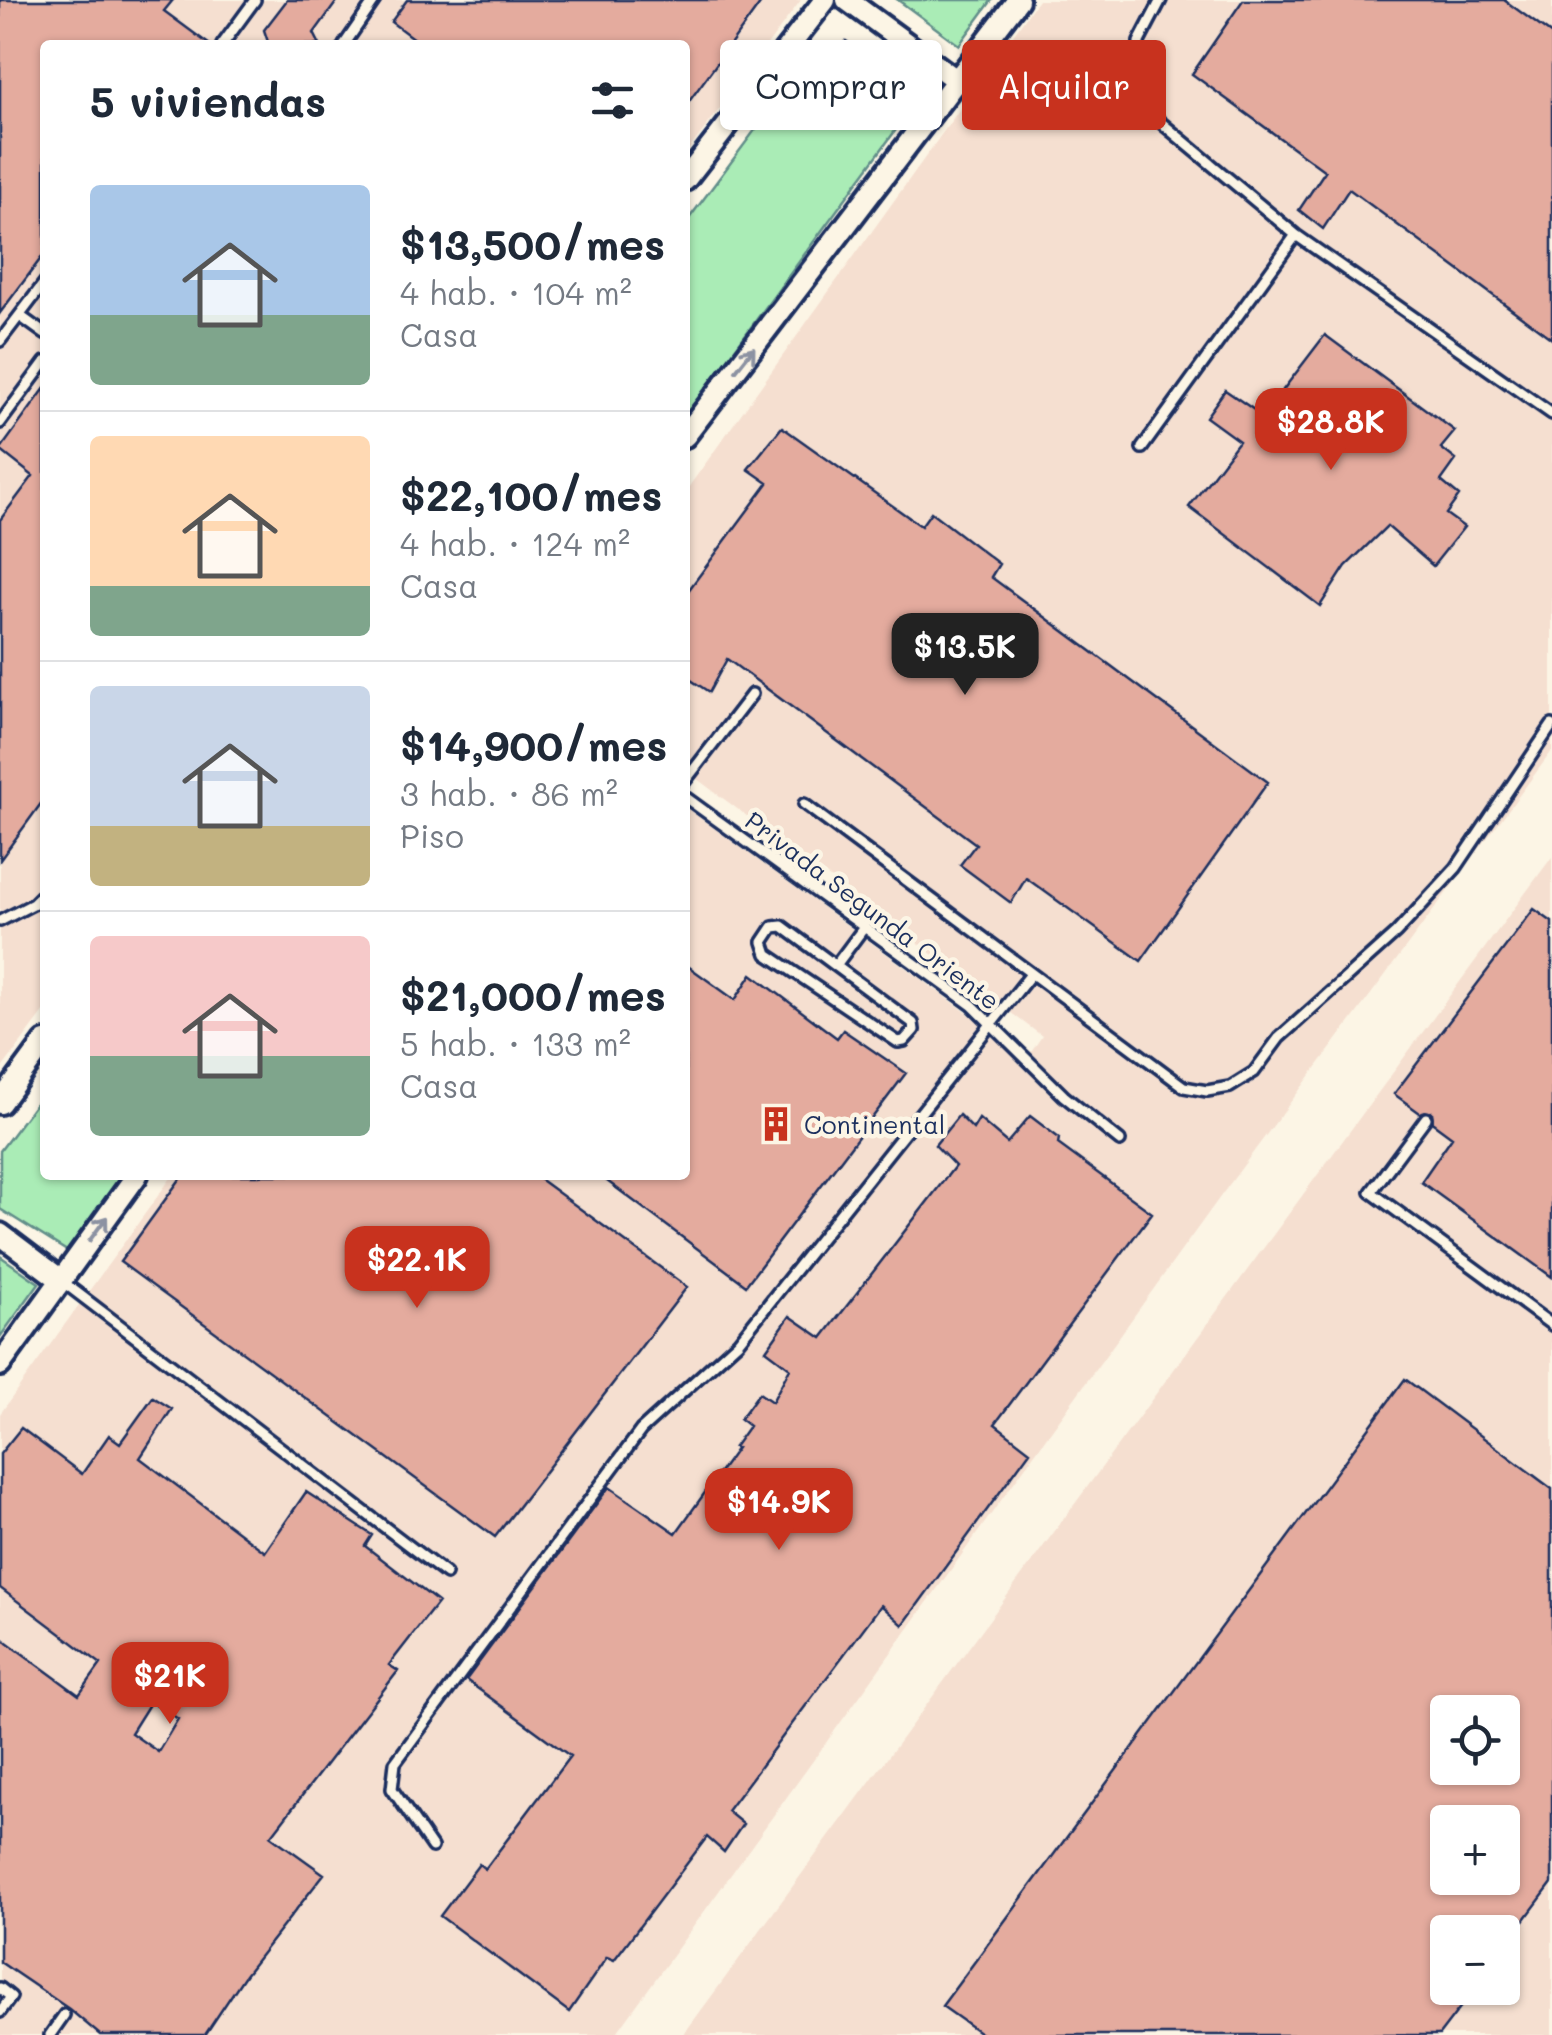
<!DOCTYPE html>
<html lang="es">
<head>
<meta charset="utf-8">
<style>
  :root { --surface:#fff; --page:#f6f6f7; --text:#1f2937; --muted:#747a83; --line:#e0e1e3; --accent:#c8321e }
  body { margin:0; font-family:Mali,sans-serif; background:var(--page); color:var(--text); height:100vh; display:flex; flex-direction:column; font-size:38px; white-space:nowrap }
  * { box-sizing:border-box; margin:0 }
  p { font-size:32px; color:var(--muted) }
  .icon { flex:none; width:55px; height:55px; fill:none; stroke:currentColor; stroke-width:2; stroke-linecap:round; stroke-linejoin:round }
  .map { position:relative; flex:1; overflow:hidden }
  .side { position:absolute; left:40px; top:40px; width:650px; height:1140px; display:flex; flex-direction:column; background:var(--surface); border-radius:10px; box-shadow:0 2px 8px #0004 }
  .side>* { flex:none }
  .guide { position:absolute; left:720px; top:40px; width:680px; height:90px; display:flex; gap:20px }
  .controls { position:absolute; left:1430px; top:1695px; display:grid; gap:20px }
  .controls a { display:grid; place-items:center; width:90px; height:90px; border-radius:10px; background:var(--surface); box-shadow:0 2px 8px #0004; font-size:50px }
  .price { position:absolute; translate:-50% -85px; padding:0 22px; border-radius:20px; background:var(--accent); color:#fff; font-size:32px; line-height:65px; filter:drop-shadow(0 2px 5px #0008) }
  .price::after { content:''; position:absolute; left:50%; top:60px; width:30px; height:22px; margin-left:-15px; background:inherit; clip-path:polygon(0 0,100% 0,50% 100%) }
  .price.active { background:#222; color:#fff }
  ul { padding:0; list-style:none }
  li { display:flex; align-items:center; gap:30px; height:250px; padding:0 50px }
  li+li { border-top:2px solid var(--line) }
  li span { display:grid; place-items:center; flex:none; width:280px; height:200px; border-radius:10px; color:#555 }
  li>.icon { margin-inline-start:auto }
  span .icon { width:120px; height:120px; fill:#fffc; stroke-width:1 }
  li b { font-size:42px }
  h2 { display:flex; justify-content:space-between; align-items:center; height:120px; padding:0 50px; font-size:42px }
  .tag { padding:0 35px; border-radius:10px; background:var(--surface); box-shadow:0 2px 8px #0004; font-size:35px; line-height:90px }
  .tag.active { background:var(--accent); color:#fff }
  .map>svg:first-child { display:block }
</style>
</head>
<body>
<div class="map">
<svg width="1552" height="2035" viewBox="0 0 1552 2035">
  <rect width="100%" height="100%" fill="#fcf5e5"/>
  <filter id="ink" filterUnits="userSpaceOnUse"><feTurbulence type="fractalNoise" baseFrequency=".01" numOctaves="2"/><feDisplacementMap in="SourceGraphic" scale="20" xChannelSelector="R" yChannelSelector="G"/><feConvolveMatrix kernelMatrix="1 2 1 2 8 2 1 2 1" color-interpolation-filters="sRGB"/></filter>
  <g filter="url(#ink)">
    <path fill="#f5dfd0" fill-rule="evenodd" d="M0,0h801l-116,155v-110h-640v966l-45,60z
      M1038,0h514v751l-332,446 -605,838h-615v-621l173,-239h512v-368l343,250 14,-21 -357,-266v-278z
      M1552,857v1178h-869zM1448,1712h54v56h-54zM1448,1822h54v56h-54zM1448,1932h54v56h-54z"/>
    <path fill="#aaecb6" stroke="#628e8a" stroke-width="2.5" d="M898,0h94l-33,45z
      M808,59l90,68 -213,290v-193z
      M45,1091v84h77l-55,76 -67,-42v-58z
      M0,1256l39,27 -39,54z"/>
    <path fill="#e4ab9e" stroke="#1b2f5e" stroke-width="2.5" fill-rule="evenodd" d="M0,0h173l-9,11 46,34h-165v208l-45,60z
      M287,0h51l-24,33 6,12h-51l-5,-15z
      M407,0h356l-78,107v-62h-263l-31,-23z
      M1243,0h261l48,35v304l-203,-150 -26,40 -24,-19 26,-39 -133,-97z
      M846,41l50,36 -22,32 -50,-37z
      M1325,335l130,96 -14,17 15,12 -15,21 18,15 -13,18 18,13 -31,39 -46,-40 -41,40 -26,40 -131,-99 50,-66 -33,-24 19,-27 38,26z
      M45,388v410l-45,62v-340l33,-44 -33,-26z
      M782,427l139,99 10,-14 68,52 -8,13 277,205 -127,179 -115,-83 -15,25 -51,-38 16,-21 -249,-185 -18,33 -24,-16v-81l83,-112 -20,-14z
      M1534,909l18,13v355l-131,-95 31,-45 -19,-14 -1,-11 -12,1 -26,-19z
      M685,964l50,36 17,-26 85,64 6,-8 63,43 -160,212 -147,-110h86z
      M959,1115l14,14 6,-10 28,24 23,-27 29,22 -1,6 94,69 -157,211 35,27 -127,174 -22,-20 -154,206 16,13 -19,28 -17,-15 -93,123 -7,-3 -38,55 -129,-96 39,-52 6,5 85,-113 -104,-76 143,-193 67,46 61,-85 -3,-1 15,-21 -9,-7 19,-26 13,9 18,-34 -24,-18 24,-34 32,22 133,-172 -20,-21z
      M183,1175h351l153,112 -192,250 -375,-275z
      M1405,1379l147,110v394l-50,67v-18h-54v56h27l-36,47h-456l-41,-29zM1448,1712h54v56h-54zM1448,1822h54v56h-54z
      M153,1397l19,12 -32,49 125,94 41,-60 66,43 -7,11 73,56 -49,63 9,6 -127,165 53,38 -79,101 -40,60h-105l-31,-26 -69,-47v-325l79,58 22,-31 -101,-76v-134l21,-26 61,46 27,-39 11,8zM151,1701l27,18 -20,33 -27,-19z"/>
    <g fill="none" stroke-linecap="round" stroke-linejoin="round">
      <defs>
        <path id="service" d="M222,45l33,-45
          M344,45l31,-45
          M1296,235l256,179
          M20,316l25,18
          M0,341l45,-59
          M0,423l45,-61
          M1142,448l154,-213 -138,-115 -19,-56v-22l22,-42
          M685,781l67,-87
          M685,797l287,208 92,91 56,45
          M804,804l380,283 23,4 23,-4 24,-15 25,-34 117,-105 60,-65 96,-143
          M0,921l33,-17 12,-12
          M782,926l131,97 1,7 -10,11 -6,1 -131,-88 -4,-12 10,-15z
          M836,965l29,-39
          M1426,1118l-55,74 181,133
          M63,1282l383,292
          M432,1847l-40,-58 3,-26 246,-333 97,-88 293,-368
          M0,1988l11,9 -11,15
          M50,2035l14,-20"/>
        <path id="tertiary" d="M847,0l112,82
          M685,180l140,-180
          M685,436l333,-436
          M0,1103l45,-61
          M0,1234l61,46
          M0,1365l137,-190"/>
      </defs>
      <use href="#service" stroke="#1b2f5e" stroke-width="16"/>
      <use href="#tertiary" stroke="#1b2f5e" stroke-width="28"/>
      <use href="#service" stroke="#fcf5e5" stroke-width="9"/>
      <use href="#tertiary" stroke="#fcf5e5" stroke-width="20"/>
    </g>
    <defs><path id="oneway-shaft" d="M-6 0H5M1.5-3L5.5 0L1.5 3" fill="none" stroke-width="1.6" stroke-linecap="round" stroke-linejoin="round" transform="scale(2.5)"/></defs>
    <g stroke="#8c92a2">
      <use href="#oneway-shaft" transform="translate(745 359) rotate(-52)"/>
      <use href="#oneway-shaft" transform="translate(98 1229) rotate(-54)"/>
    </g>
  </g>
  <defs>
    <symbol id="building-bare" viewBox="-9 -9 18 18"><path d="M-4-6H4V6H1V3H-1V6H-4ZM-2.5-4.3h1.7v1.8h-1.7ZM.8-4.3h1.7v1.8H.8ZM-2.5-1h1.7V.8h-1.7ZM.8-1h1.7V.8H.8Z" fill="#c8321e" stroke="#fcf5e5" stroke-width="2.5" paint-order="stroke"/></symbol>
  </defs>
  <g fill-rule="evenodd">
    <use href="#building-bare" x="751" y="1099" width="50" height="50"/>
  </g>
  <g text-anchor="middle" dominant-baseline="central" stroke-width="9" stroke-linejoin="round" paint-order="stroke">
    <g font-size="25" fill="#1b2f5e" stroke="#fcf5e5">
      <text transform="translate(873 910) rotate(37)">Privada Segunda Oriente</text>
    </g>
    <g font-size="25" fill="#1b2f5e" stroke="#fcf5e5" text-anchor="start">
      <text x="804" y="1124">Continental</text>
    </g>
  </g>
</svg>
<div class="controls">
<a><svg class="icon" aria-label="locate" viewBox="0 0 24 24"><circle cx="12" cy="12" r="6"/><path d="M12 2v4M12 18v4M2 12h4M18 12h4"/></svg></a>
<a>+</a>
<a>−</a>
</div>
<b class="price" style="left:1331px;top:473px">$28.8K</b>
<b class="price active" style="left:965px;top:698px">$13.5K</b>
<b class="price" style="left:417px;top:1311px">$22.1K</b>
<b class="price" style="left:779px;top:1553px">$14.9K</b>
<b class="price" style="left:170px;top:1727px">$21K</b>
<div class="guide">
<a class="tag">Comprar</a>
<a class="tag active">Alquilar</a>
</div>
<section class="side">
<h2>5 viviendas<svg class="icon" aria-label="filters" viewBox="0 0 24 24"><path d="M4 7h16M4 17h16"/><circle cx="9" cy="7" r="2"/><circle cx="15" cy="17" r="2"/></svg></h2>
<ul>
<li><span style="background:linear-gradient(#a9c7e8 65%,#7fa58c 0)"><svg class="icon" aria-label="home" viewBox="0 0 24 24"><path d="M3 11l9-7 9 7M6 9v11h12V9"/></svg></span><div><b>$13,500/mes</b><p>4 hab. · 104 m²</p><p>Casa</p></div></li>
<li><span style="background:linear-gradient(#ffd9b3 75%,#7fa58c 0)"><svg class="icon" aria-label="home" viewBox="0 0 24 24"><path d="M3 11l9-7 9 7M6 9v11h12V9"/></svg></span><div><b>$22,100/mes</b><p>4 hab. · 124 m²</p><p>Casa</p></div></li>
<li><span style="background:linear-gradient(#c9d6e8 70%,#c2b280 0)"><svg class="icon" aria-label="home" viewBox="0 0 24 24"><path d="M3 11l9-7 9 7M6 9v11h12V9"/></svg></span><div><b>$14,900/mes</b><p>3 hab. · 86 m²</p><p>Piso</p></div></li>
<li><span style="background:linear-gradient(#f6c9c9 60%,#7fa58c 0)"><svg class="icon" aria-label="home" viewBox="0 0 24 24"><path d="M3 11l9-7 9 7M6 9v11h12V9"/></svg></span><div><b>$21,000/mes</b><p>5 hab. · 133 m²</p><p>Casa</p></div></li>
</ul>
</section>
</div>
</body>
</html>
